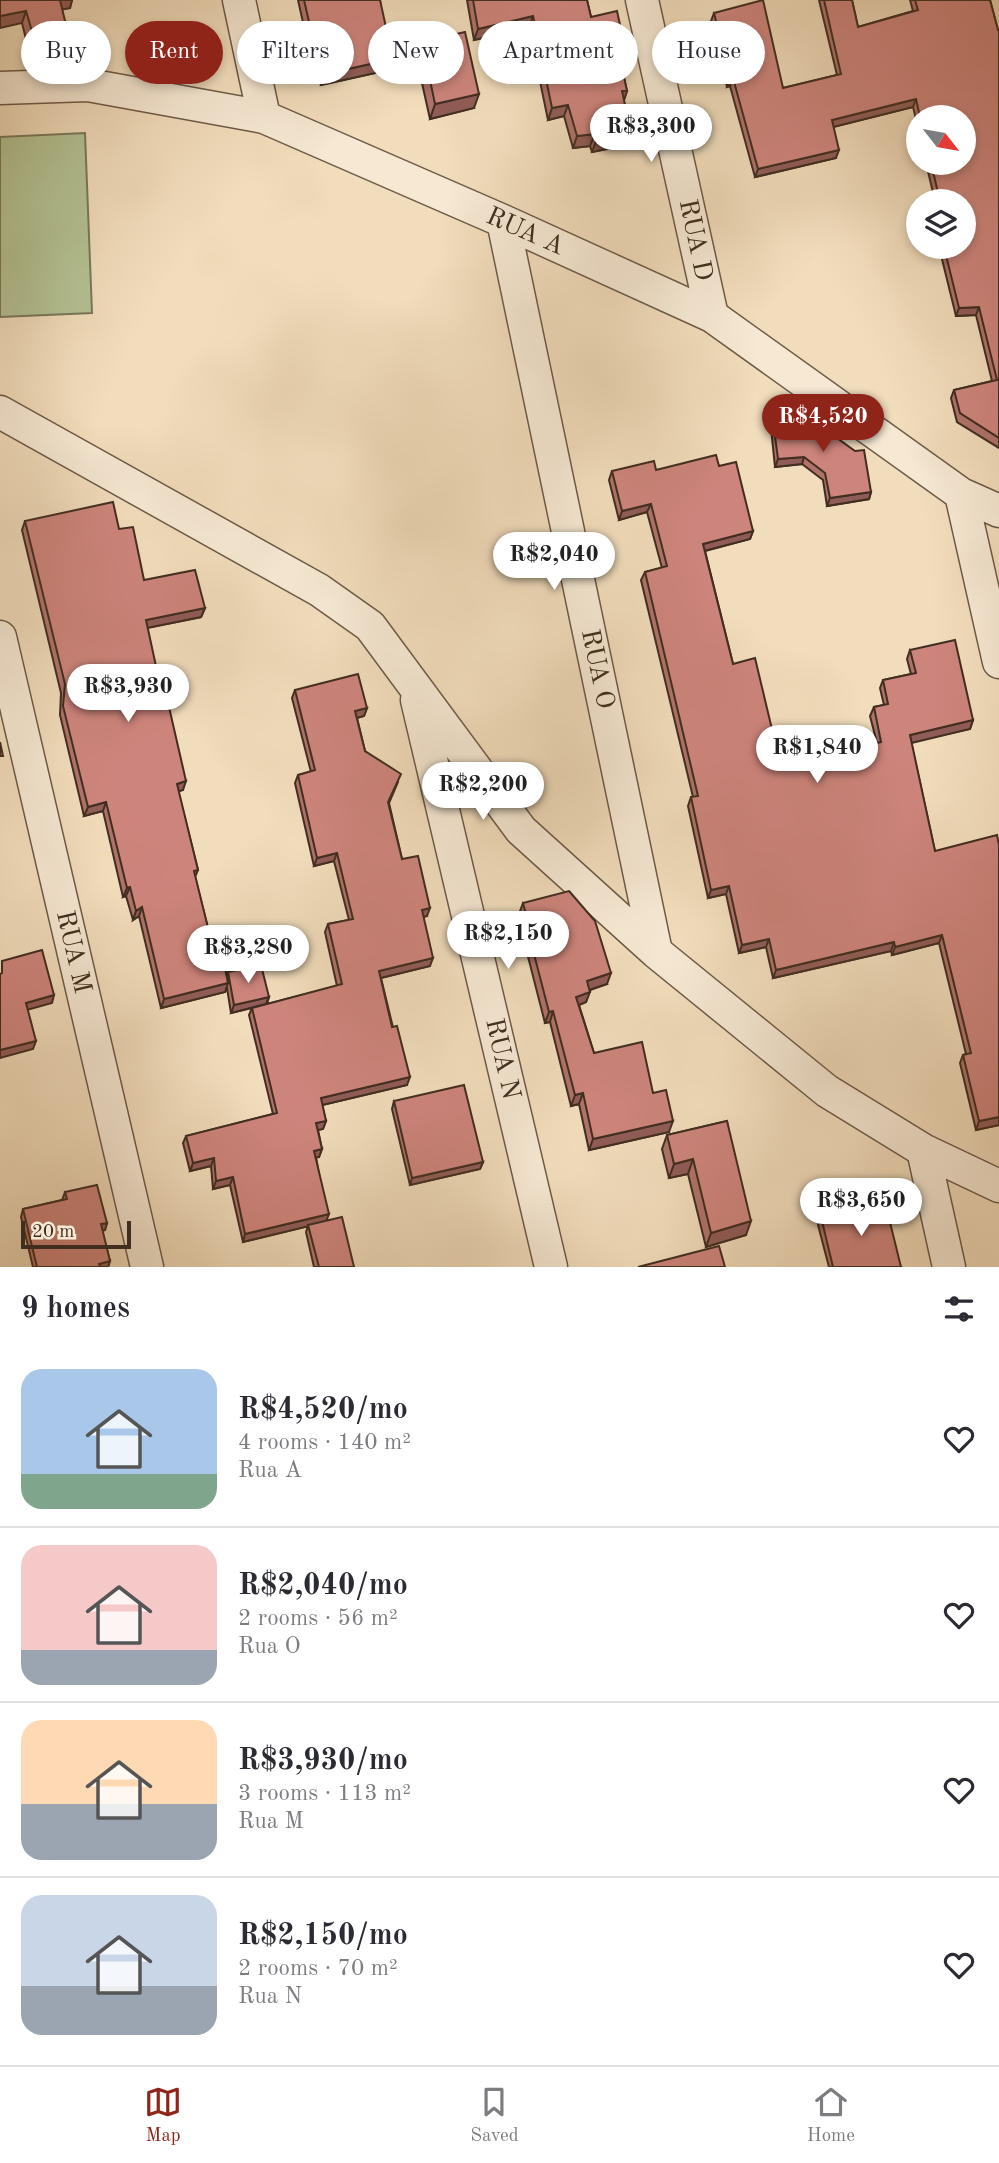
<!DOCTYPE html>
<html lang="en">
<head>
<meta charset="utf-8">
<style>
  :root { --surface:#fff; --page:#f2f2f3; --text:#2b2b33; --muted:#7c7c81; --line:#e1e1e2; --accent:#8f2418 }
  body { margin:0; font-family:"Old Standard TT",serif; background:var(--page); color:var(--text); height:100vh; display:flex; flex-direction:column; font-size:26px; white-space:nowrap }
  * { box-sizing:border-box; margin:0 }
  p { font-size:23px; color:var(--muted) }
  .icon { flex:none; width:38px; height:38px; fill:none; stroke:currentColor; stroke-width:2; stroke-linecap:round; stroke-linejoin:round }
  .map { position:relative; height:1267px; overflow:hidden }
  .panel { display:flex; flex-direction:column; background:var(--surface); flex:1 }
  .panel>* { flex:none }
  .top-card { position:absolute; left:21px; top:21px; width:957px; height:63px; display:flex; gap:14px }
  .needle { width:46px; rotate:121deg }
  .tools { position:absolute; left:906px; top:105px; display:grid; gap:14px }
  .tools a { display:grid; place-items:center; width:70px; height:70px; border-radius:50%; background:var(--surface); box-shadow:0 4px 10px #0003; font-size:35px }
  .scale { position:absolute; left:21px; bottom:18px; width:110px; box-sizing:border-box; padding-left:7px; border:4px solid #412e20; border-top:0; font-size:19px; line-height:24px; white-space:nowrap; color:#412e20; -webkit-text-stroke:5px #f6e8d3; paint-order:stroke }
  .price { position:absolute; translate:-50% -60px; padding:0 16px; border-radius:24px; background:#fff; color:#222; font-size:23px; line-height:46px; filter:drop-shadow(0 2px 4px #0008) }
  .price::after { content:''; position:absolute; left:50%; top:42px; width:21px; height:16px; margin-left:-10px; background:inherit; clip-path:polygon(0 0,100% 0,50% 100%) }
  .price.current { background:var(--accent); color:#fff }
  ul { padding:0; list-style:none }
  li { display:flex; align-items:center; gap:21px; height:175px; padding:0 21px }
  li+li { border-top:2px solid var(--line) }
  li span { display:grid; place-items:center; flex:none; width:196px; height:140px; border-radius:21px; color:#555 }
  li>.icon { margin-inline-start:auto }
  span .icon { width:84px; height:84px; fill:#fffc; stroke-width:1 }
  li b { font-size:30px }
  h2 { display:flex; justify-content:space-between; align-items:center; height:84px; padding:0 21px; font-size:30px }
  .pill { padding:0 24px; border-radius:32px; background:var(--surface); box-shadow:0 4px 10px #0003; font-size:24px; line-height:63px }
  .pill.current { background:var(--accent); color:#fff }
  .dock { display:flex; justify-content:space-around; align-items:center; height:98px; border-top:2px solid var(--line); background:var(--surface); font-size:19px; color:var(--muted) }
  .dock a { display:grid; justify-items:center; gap:4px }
  .dock .current { color:var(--accent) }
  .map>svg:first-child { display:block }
</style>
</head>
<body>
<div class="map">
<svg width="999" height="1267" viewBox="0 0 999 1267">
  <rect width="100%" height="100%" fill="#f1dcbb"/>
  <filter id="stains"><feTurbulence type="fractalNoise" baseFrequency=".00286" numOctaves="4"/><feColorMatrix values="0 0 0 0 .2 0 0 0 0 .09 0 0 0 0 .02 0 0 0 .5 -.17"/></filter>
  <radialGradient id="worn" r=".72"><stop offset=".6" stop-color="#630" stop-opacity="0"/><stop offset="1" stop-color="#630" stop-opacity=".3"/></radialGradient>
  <path fill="#b4c294" stroke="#7a785a" stroke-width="2" d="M85,133l7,180 -92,4v-180z"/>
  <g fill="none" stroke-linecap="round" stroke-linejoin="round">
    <defs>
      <path id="minor" d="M239,0l25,117
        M642,0l70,316
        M0,88l88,-3 176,32 239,104 209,95 249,178 38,17
        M503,221l153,731
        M0,412l319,178 51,36 151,204 135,122 171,139 96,59 76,36
        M961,494l38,168
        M0,637l147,630
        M417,700l134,567
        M923,1150l26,117"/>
    </defs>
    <use href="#minor" stroke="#6d5a47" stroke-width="35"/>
    <use href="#minor" stroke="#f6e8d3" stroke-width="32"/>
  </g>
  <path fill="#b0726b" stroke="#412e20" stroke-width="2" d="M0,0h72l-2,8 -8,1 1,33 -34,9 -7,-28z
    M298,0h82l9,70 -68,15 -7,-22h-2z
    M467,0h120l4,17 34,31 -4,12h-1l7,31 -3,9 3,45 -35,7 -2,-6 -17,2 -9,-32 -16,4 -19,-92 -55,12z
    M819,0h33l6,27 55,-16 -3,-11h80l8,30h1v418l-42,-26 -6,-24 3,-8 38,-9 -16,-66 -20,1 -16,-65 2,-4h22v-46h-29l-9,-38h38v-46h-45v14l-6,-24 -80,20 3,31 -81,19 -25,-91 -3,1 -16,-66 3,-8 69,75 54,-13z
    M422,42l52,66 -44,11 -14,-63z
    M773,421l42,1 56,70 -2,7 -42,7 -4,-26 -21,-16 -27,3 -4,-39z
    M719,466l34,65 -3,8 -45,12 28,113 48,103 96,-24 -7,-27 4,-9 10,-2 -4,-17 3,-8 28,-6 -4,-15 3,-9 63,70 -3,9 -59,13 24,109 64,274 -23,5 -16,-67 3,-8 3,-1 -27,-111 -47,12 -1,-4 -118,27 -7,-31 -27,6 -13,-59 -18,4 -20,-92 3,-9h2l-52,-217 4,-8 17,-4 -15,-56 -28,8 -10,-40 3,-9 44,-1z
    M25,521l94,8 25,51 61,28 -4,9 -54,11 36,162 -5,1 20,79 -3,7 15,59 17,39 1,-3 41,25 -2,7 70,-18 -12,-54 3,-8 21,-4 -15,-59 -20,5 -19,-83 3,-8 13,-3 -19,-74 3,-8 72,18 -3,8 -7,2 8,33 33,31 -9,21 13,56 25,57 -4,1 7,49 -49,12 26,107 -85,20 4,16 -3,8 -5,1 4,19 -3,8h-3l11,64 27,46h-40l-8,-35 2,-6 -65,16 -13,-57 -17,4 -2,-23 -21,5 -7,-28 3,-7 87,-22 -24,-99 3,-7 -21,5 -4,-25 -2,4 -64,16 -22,-92 -6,4 -7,-24 -3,1 -20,-86 -19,5 -24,-101 1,-22 -39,-163z
    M523,903l84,81 -17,6 -4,12 -7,3 15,48 59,40 16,39 -80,18 -10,-46 -8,2 -21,-84 -5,1 -22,-86 2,-4 -6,-19z
    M394,1101l89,61 -3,7 -70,16 -18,-76z
    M727,1121l19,114 -40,12 -18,-73 -19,4 -7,-29 5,-14z
    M65,1192l42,31 -2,7 -3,1 8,30 -2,6h-75l-12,-50 2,-8 39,-9z
    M821,1217l80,50h-72l-11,-42z"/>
  <path fill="#905c57" stroke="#412e20" stroke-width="2" d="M59,0h13l-2,8 -15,3z
    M26,11l-4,12 -22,5v-12z
    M533,16l-4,12 -55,12 4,-11z
    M67,29l-4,13 -34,9 5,-13z
    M625,48l-4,12 -8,1 5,-12z
    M316,52h3l-5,11h-2z
    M393,59l-4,11 -68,15 4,-11z
    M733,78l-3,8 -3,1 3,-8z
    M622,91h5l-4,12z
    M479,94l-5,14 -44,11 5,-15z
    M916,99l-3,8 -84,21 3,-8z
    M568,105l-4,11 -16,4 4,-12z
    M631,133l-4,12 -35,7 4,-11z
    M595,134l-5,12 -17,2 4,-12z
    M839,150l-3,8 -81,19 3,-8z
    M979,307l-3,8 -20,1 3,-8z
    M804,457l-2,7 -27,3 3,-8z
    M871,492l-2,7 -42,7 3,-8z
    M651,504l-4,8 -28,8 3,-9z
    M753,531l-3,8 -50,13 3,-8z
    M205,608l-4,9 -59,12 4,-9z
    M367,708l-3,8 -12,3 3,-8z
    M973,720l-3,9 -63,15 3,-9z
    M186,781l-3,9 -10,3 4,-9z
    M106,802l-3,9 -19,5 4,-9z
    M337,853l-3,8 -20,5 3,-8z
    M729,886l-3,8 -18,4 3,-8z
    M130,887l-4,9 -3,1 4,-9z
    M142,907l-3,9 -6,4 3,-9z
    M430,908l-3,8 -8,2 3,-8z
    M942,935l-3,8 -47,12 3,-8z
    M769,939l-3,8 -27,6 3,-8z
    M894,942l-3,9 -118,27 3,-8z
    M433,958l-3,8 -54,13 3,-8z
    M611,973l-4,11 -24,8 4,-11z
    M228,983l-3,9 -64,16 3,-9z
    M590,992l-4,10 -14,6 4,-11z
    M54,995l-2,8 -29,8 3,-8z
    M269,997l-3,7 -35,9 3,-8z
    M553,1011l-3,11 -5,1 4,-11z
    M36,1041l-3,8 -33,9v-8z
    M410,1077l-3,8 -89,21 3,-8z
    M583,1093l-4,11 -8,2 4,-11z
    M999,1117v8l-23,5 3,-9z
    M326,1121l-3,8 -10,2 3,-8z
    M673,1121l-4,11 -80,18 4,-11z
    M322,1149l-3,8 -7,1 2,-7z
    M214,1158l-3,8 -21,5 3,-8z
    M693,1159l-5,15 -19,4 5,-14z
    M483,1162l-3,7 -70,16 2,-7z
    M233,1177l-3,8 -17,4 3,-8z
    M329,1214l-3,8 -83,20 2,-8z
    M751,1221l-5,14 -40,12 5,-14z
    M107,1223l-2,7 -7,1 3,-7z
    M110,1261l-2,6h-10l1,-3z"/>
  <path fill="#cd847c" stroke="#412e20" stroke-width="2" d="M0,0h60l7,29 -33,9 -8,-27 -26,5z
    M304,0h76l13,59 -68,15 -6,-22h-3z
    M473,0h114l4,17 26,-6 8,37 -7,1 9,42h-5l9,42 -35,8 -1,-7 -18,2 -9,-31 -16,3 -19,-92 -55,13z
    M763,0l20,88 58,-14 -17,-74h28l6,27 60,-17 -3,-10h75l8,30h1v408l-39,-25 -6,-23 43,-10 -18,-73 -20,1 -15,-61h20v-46h-24l-9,-38h33v-46h-44l-4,-18 -84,21 7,30 -81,19 -25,-91 -3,1 -16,-66z
    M465,32l14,62 -44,10 -13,-62z
    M814,413l1,9 40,29 9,-1 7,42 -41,6 -5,-25 -21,-16 -26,2 -5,-38z
    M716,455l3,11 17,-4 17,69 -50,13 30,120 22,-6 26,109 100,-25 -7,-35 14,-3 -5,-24 33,-7 -6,-23 45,-10 18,80 -63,15 25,116 62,-16 2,10v272l-20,4 -16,-66 8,-2 -29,-118 -47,12 -1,-5 -118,28 -7,-31 -27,6 -13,-59 -18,4 -20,-93 7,-1 -53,-224 22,-6 -16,-62 -29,7 -10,-40 42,-10 2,9z
    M113,502l6,27 14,-2 11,53 51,-10 10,38 -59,12 16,74h4l20,87 -9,3 21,86 -4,1 16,65 8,-2 10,49 -64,16 -22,-92 -6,4 -6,-24 -3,1 -21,-86 -18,5 -25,-101 2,-22 -40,-163z
    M358,674l9,34 -12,3 10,40 36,23 -13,28 14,57 16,-3 12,52 -8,2 11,48 -54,13 13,56 5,-1 13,51 -89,21 5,23 -10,2 6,26 -8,2 15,63 -84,20 -12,-57 -17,4 -2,-23 -21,5 -7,-27 91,-23 -25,-105 90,-24 -14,-60 25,-5 -16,-66 -20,5 -19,-83 17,-5 -20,-80z
    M0,742l3,14h-3z
    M569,891l26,30 16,52 -24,8 3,11 -14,5 18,56 48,-11 11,51 13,-3 7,31 -80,18 -10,-46 -8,2 -22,-84 -4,1 -22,-85 2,-1 -6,-23z
    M42,950l12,45 -28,8 10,38 -36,9v-76l2,-1v-12z
    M261,965l8,32 -35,8 -6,-33z
    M464,1085l19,77 -71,16 -18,-77z
    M727,1121l24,100 -40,12 -18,-74 -19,5 -7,-29z
    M97,1185l10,38 -6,1 9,37 -11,3 1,3h-63l-14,-58 44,-10 -2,-7z
    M885,1202l16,65h-68l-12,-50z
    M342,1217l12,50h-35l-11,-42z
    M719,1246l6,21h-87z"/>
  <g text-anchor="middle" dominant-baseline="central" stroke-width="7" stroke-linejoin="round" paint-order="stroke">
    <g font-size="26" fill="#412e20" stroke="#f6e8d3">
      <text transform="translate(525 232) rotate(24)">RUA A</text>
      <text transform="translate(695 240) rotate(78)">RUA D</text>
      <text transform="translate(597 669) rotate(78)">RUA O</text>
      <text transform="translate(73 952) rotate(77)">RUA M</text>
      <text transform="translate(502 1059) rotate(77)">RUA N</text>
    </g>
  </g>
  <rect width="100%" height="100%" filter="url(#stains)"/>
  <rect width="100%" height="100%" fill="url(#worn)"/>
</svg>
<div class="tools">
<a><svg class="needle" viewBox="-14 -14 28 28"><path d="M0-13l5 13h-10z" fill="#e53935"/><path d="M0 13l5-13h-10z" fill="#7c7c81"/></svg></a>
<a><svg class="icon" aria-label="layers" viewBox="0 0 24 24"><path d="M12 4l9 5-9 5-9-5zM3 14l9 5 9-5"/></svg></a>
</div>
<div class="scale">20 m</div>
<b class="price" style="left:651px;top:164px">R$3,300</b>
<b class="price current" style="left:823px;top:454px">R$4,520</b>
<b class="price" style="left:554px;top:592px">R$2,040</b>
<b class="price" style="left:128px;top:724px">R$3,930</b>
<b class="price" style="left:817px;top:785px">R$1,840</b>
<b class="price" style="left:483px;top:822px">R$2,200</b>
<b class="price" style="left:508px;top:971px">R$2,150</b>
<b class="price" style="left:248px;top:985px">R$3,280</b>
<b class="price" style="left:861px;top:1238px">R$3,650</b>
<div class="top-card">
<a class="pill">Buy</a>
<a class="pill current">Rent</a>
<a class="pill">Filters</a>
<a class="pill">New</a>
<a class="pill">Apartment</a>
<a class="pill">House</a>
</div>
</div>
<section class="panel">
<h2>9 homes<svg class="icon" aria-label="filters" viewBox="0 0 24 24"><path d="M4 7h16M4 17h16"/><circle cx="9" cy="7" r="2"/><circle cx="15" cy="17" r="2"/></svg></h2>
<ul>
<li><span style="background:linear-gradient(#a9c7e8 75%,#7fa58c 0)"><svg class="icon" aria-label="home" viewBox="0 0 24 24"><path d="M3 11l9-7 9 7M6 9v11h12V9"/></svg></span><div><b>R$4,520/mo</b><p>4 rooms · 140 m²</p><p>Rua A</p></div><svg class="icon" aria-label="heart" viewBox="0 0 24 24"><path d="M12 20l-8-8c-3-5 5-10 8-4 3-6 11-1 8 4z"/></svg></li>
<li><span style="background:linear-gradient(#f6c9c9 75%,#9aa5b1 0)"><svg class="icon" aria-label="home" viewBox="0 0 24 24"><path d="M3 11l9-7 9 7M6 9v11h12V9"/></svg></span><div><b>R$2,040/mo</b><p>2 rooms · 56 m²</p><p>Rua O</p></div><svg class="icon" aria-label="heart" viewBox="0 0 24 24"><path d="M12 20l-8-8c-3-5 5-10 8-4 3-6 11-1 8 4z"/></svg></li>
<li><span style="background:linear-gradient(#ffd9b3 60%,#9aa5b1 0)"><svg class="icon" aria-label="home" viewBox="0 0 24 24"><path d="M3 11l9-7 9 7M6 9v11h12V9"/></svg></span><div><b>R$3,930/mo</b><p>3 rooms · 113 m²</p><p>Rua M</p></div><svg class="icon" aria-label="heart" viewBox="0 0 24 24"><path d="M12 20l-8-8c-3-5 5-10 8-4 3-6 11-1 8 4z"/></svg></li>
<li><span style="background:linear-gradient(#c9d6e8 65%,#9aa5b1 0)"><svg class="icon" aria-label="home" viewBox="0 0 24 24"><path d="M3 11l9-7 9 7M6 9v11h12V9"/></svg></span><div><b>R$2,150/mo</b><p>2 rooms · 70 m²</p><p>Rua N</p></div><svg class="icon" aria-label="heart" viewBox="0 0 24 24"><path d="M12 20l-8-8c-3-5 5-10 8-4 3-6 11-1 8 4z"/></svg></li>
</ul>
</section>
<nav class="dock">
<a class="current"><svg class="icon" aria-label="map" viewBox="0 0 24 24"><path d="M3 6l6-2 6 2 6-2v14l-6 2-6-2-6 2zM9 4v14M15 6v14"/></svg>Map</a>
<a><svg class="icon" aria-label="saved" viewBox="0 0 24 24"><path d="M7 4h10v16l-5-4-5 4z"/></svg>Saved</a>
<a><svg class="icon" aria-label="home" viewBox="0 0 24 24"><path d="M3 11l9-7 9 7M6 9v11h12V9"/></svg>Home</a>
</nav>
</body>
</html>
